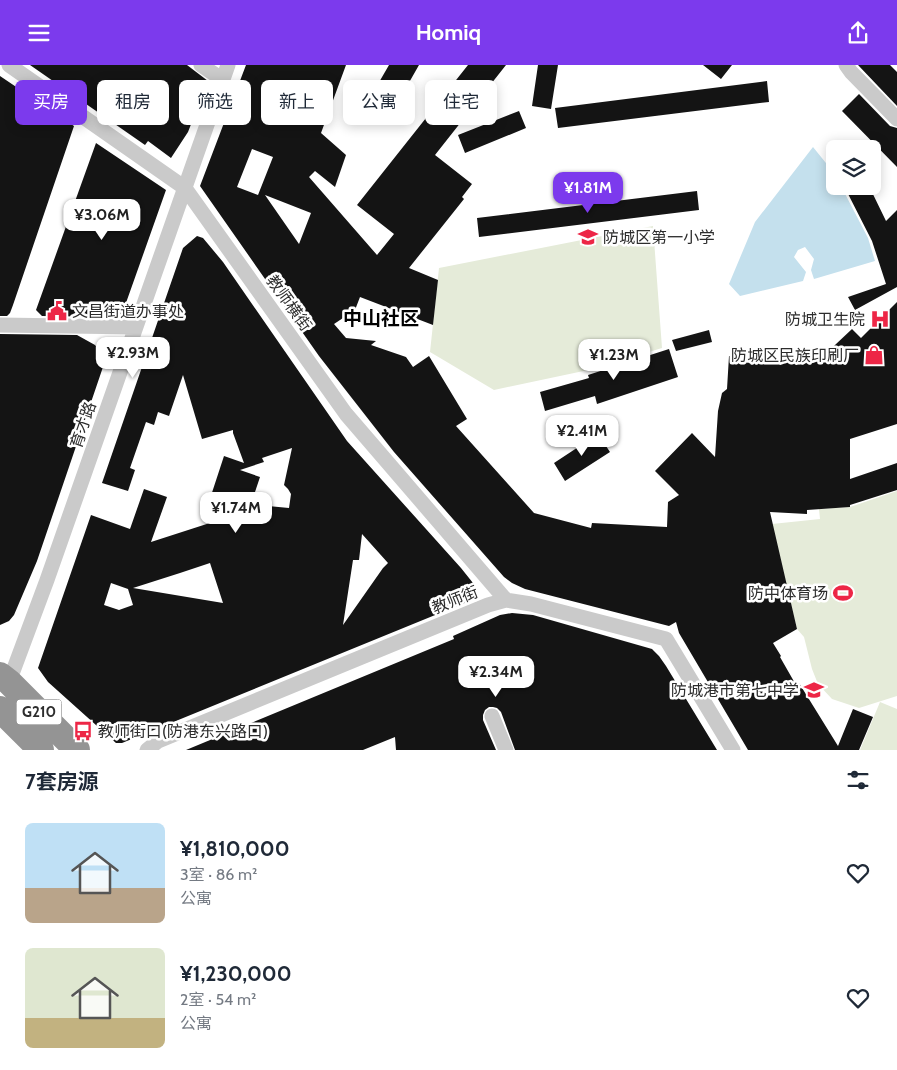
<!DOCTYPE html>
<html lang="zh">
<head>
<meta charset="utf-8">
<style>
  :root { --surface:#fff; --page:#f6f6f7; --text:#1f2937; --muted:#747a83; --accent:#7c3aed }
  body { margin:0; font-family:Cabin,"Noto Sans SC",sans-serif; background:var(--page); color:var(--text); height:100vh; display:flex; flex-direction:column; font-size:19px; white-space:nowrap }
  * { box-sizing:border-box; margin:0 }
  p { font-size:16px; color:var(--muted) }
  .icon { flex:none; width:28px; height:28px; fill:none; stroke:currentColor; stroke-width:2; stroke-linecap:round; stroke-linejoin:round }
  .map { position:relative; height:685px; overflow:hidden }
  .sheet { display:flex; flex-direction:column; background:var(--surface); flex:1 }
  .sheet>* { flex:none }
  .top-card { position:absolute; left:15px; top:15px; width:500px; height:45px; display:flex; gap:10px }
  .controls { position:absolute; left:826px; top:75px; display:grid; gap:10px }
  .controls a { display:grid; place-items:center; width:55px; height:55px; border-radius:8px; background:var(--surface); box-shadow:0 2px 12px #0003; font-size:25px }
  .price { position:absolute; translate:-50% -42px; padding:0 11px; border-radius:10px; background:#fff; color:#222; font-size:16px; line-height:32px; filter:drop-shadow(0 1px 2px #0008) }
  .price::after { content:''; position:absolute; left:50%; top:30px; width:15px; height:11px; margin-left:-8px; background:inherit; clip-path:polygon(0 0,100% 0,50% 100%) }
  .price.selected { background:var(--accent); color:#fff }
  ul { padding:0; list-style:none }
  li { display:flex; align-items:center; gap:15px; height:125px; padding:0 25px }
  li span { display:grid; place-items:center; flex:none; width:140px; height:100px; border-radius:8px; color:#555 }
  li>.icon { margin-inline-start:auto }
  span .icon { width:60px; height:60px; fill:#fffc; stroke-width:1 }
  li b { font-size:21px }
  h2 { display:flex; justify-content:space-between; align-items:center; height:60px; padding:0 25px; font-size:21px }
  .pill { padding:0 18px; border-radius:8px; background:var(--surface); box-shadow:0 2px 12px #0003; font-size:18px; line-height:45px }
  .pill.selected { background:var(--accent); color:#fff }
  header { display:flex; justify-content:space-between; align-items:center; height:65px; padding:0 25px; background:var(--accent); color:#fff; font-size:22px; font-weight:800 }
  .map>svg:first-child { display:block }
</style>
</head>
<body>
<header><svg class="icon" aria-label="menu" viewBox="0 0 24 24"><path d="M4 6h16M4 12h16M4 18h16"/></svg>Homiq<svg class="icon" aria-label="share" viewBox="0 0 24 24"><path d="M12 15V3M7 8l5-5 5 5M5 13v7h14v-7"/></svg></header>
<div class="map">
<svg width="897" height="685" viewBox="0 0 897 685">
  <rect width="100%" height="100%" fill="#fff"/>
  <path fill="#e5ebd9" d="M653,161l9,122 -69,21 -99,21 -64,-38 9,-84z
    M897,426v205l-38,12 -27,-9 -14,-15 -6,-15 -8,-32 -7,-8 -25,-105 48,-5 -1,-10 31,-2z
    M880,637l17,7v41h-37z"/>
  <path fill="#c4e0ed" d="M813,82l21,26 1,13h6l27,52 7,23 -61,18 -3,-9 3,-11 -9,-12 -7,3 -4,7 12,15 -3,9 -63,15 -11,-12 26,-62z"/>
  <path fill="#141414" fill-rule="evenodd" d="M30,0h157l21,16 -20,51 -17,26 -23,-17 -3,4z
    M246,0h100l-25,68 25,22 -11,32 -20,-16 -6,6 68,78 17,-21 -37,-29 111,-140h38l-71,90 37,29 -10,13 2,2 -55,69 29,12 -5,45 -73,-28 -5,13 -21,14 12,14 30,3 -5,4 35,12 7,10 16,-11 38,63 -11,7 78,87 57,15 1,-5 75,4 1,-25 11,-7 -24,-24 37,-38 23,24 3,-46 4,-18 5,-4 2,-33 89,5 34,-32 9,9 36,-36v122l-47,15v40l47,-16v27l-47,15v2l-43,3v4l-37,-2 27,117 -24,14 8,13 -1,1 16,28 3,-2 39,63 15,-37 20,8 -14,33h-111l-69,-117 -3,-11 -7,4 -144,-37 -13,-6 -8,-6 -110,-125 -75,-96 -119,-170zM252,84l21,8 -15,38 -21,-8zM265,130l46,18 -12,31z
    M389,0h30l-33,58 -23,-13z
    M538,0h20l-7,44 -19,-3z
    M703,0h29l-11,14z
    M858,0h32l7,7v34z
    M0,11l74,50 -61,179 -3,8 -3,3h-7z
    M767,16l2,21 -211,26 -3,-20z
    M859,29l31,32 7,2v39l-55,-56z
    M519,46l7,17 -61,25 -7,-18z
    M96,78l70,47 -45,127 -79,-1 -6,-6z
    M844,121h25l17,35 11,-11v77l-42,23 -7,-13 38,-13 -14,-43z
    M697,126l2,19 -220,27 -2,-19z
    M197,171l6,2 20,24 124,179 114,127 12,15 1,8 -2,6 -5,5 -345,141h-6l-68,-61 -10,-14 53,-153 39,14 14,-40 23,8 -16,45 65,-21 -12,-4 20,-61 20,7 -11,-30v-3l-31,9 -19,-64 -14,41 -11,-4 -4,13 -8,-3 -16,46 5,2 -7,21 -26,-8 81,-235zM292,383l-8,37 4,4 3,5 -2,14 -21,-2 -16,-5 8,-24 -20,-7 24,-8 -2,-4zM362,469l26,29 -5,5 -40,57 10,-65h6zM210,498l13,40 -90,-15 47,-15zM111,518l17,6 5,16 -14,5 -15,-5z
    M709,265l3,12 -36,9 -4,-11z
    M0,269l77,1 18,10 7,10 1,12 -66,194 -23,54 -5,6 -9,4z
    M669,284l9,28 -81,27 -2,-8 -50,15 -5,-19 49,-14 -1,-3z
    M598,369l12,18 -45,29 -11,-18z
    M512,548l21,2 119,34 7,7 7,10 51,84h-202l-14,-38 -4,-4 -4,-1h-4l-4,3 -2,5v5l13,30h-100l-1,-13 -32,13h-177l268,-111 -1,-3 47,-21z"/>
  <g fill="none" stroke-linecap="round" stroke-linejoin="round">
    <path stroke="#cacaca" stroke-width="15" d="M9,0l176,123 161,226 160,186
      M201,0l22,15
      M846,0l5,7 46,47
      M0,260l136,2
      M9,617l38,-102 181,-515
      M492,651l14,34
      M147,685l11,-9 330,-136 18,-5 25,4 135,35 67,111"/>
    <path stroke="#949494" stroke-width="26" d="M0,610l9,7 68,68
      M0,644l41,41"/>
  </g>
  <defs>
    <symbol id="school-bare" viewBox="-9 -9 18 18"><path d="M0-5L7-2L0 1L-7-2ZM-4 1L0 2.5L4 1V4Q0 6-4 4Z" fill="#ed2646" stroke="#fff" stroke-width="2.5" paint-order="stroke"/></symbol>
    <symbol id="civic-bare" viewBox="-9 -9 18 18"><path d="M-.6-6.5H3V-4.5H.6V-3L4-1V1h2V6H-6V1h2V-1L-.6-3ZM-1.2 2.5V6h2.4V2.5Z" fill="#ed2646" stroke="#fff" stroke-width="2.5" paint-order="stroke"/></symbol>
    <symbol id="hospital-bare" viewBox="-9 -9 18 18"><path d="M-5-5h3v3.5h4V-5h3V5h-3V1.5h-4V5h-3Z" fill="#ed2646" stroke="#fff" stroke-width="2.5" paint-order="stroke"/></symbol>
    <symbol id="shop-bare" viewBox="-9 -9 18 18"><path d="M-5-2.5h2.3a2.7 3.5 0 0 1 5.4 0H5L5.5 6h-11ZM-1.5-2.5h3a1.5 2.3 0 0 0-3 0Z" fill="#ed2646" stroke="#fff" stroke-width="2.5" paint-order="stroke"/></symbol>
    <symbol id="stadium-bare" viewBox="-9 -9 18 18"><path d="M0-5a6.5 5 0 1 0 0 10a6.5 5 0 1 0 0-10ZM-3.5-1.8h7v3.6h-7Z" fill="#ed2646" stroke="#fff" stroke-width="2.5" paint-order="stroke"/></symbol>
    <symbol id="bus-bare" viewBox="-9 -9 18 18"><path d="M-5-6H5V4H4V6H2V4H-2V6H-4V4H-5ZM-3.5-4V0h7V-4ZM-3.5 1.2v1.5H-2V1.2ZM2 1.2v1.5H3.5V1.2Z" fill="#ed2646" stroke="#fff" stroke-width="2.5" paint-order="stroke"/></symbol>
  </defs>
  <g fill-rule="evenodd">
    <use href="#school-bare" x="574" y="158" width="28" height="28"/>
    <use href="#civic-bare" x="43" y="232" width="28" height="28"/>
    <use href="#hospital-bare" x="866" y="240" width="28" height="28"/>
    <use href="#shop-bare" x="860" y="276" width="28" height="28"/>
    <use href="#stadium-bare" x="829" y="514" width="28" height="28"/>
    <use href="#school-bare" x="800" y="611" width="28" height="28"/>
    <use href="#bus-bare" x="69" y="652" width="28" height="28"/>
  </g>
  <g text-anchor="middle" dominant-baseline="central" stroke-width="5" stroke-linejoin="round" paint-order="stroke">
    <rect fill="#fff" stroke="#6c6c6c" stroke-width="1" x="16.5" y="634.5" width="45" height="25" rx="4"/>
    <g font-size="15" font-weight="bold" fill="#2d2d2d">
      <text x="39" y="647">G210</text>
    </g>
    <g font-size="16" fill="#2d2d2d" stroke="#fff" text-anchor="end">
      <text x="603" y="172" text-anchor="start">防城区第一小学</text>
      <text x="72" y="246" text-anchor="start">文昌街道办事处</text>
      <text x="865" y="254">防城卫生院</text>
      <text x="859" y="290">防城区民族印刷厂</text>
      <text x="828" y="528">防中体育场</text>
      <text x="799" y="625">防城港市第七中学</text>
      <text x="98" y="666" text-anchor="start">教师街口(防港东兴路口)</text>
    </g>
    <g font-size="16" fill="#2d2d2d" stroke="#fff">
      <text transform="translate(289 238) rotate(54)">教师横街</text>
      <text transform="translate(83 360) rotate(-71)">育才路</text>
      <text transform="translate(455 535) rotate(-22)">教师街</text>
    </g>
    <g font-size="19" font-weight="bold" fill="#000" stroke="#fff">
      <text x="381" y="253">中山社区</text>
    </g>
  </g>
</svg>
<div class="controls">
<a><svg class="icon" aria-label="layers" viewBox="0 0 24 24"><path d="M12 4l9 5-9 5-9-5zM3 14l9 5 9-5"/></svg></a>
</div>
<b class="price selected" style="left:588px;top:149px">¥1.81M</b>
<b class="price" style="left:102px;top:176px">¥3.06M</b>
<b class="price" style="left:133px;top:314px">¥2.93M</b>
<b class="price" style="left:614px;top:316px">¥1.23M</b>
<b class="price" style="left:582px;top:392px">¥2.41M</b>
<b class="price" style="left:236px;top:469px">¥1.74M</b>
<b class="price" style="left:496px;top:633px">¥2.34M</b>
<div class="top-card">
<a class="pill selected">买房</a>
<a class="pill">租房</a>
<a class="pill">筛选</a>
<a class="pill">新上</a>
<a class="pill">公寓</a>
<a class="pill">住宅</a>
</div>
</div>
<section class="sheet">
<h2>7套房源<svg class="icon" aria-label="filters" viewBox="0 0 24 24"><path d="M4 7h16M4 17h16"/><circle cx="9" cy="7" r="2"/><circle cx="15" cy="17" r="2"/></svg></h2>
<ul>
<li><span style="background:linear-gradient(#bfe0f5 65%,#b9a48a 0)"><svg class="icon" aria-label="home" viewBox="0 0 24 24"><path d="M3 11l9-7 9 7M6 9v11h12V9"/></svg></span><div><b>¥1,810,000</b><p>3室 · 86 m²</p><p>公寓</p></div><svg class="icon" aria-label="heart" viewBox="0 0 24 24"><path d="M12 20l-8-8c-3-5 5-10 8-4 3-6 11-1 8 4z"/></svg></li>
<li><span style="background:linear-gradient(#dfe7d0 70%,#c2b280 0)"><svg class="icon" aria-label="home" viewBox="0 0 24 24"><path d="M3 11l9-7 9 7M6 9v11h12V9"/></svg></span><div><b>¥1,230,000</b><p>2室 · 54 m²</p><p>公寓</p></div><svg class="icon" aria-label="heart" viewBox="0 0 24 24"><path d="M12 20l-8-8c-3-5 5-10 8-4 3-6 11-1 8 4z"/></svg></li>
</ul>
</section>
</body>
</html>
